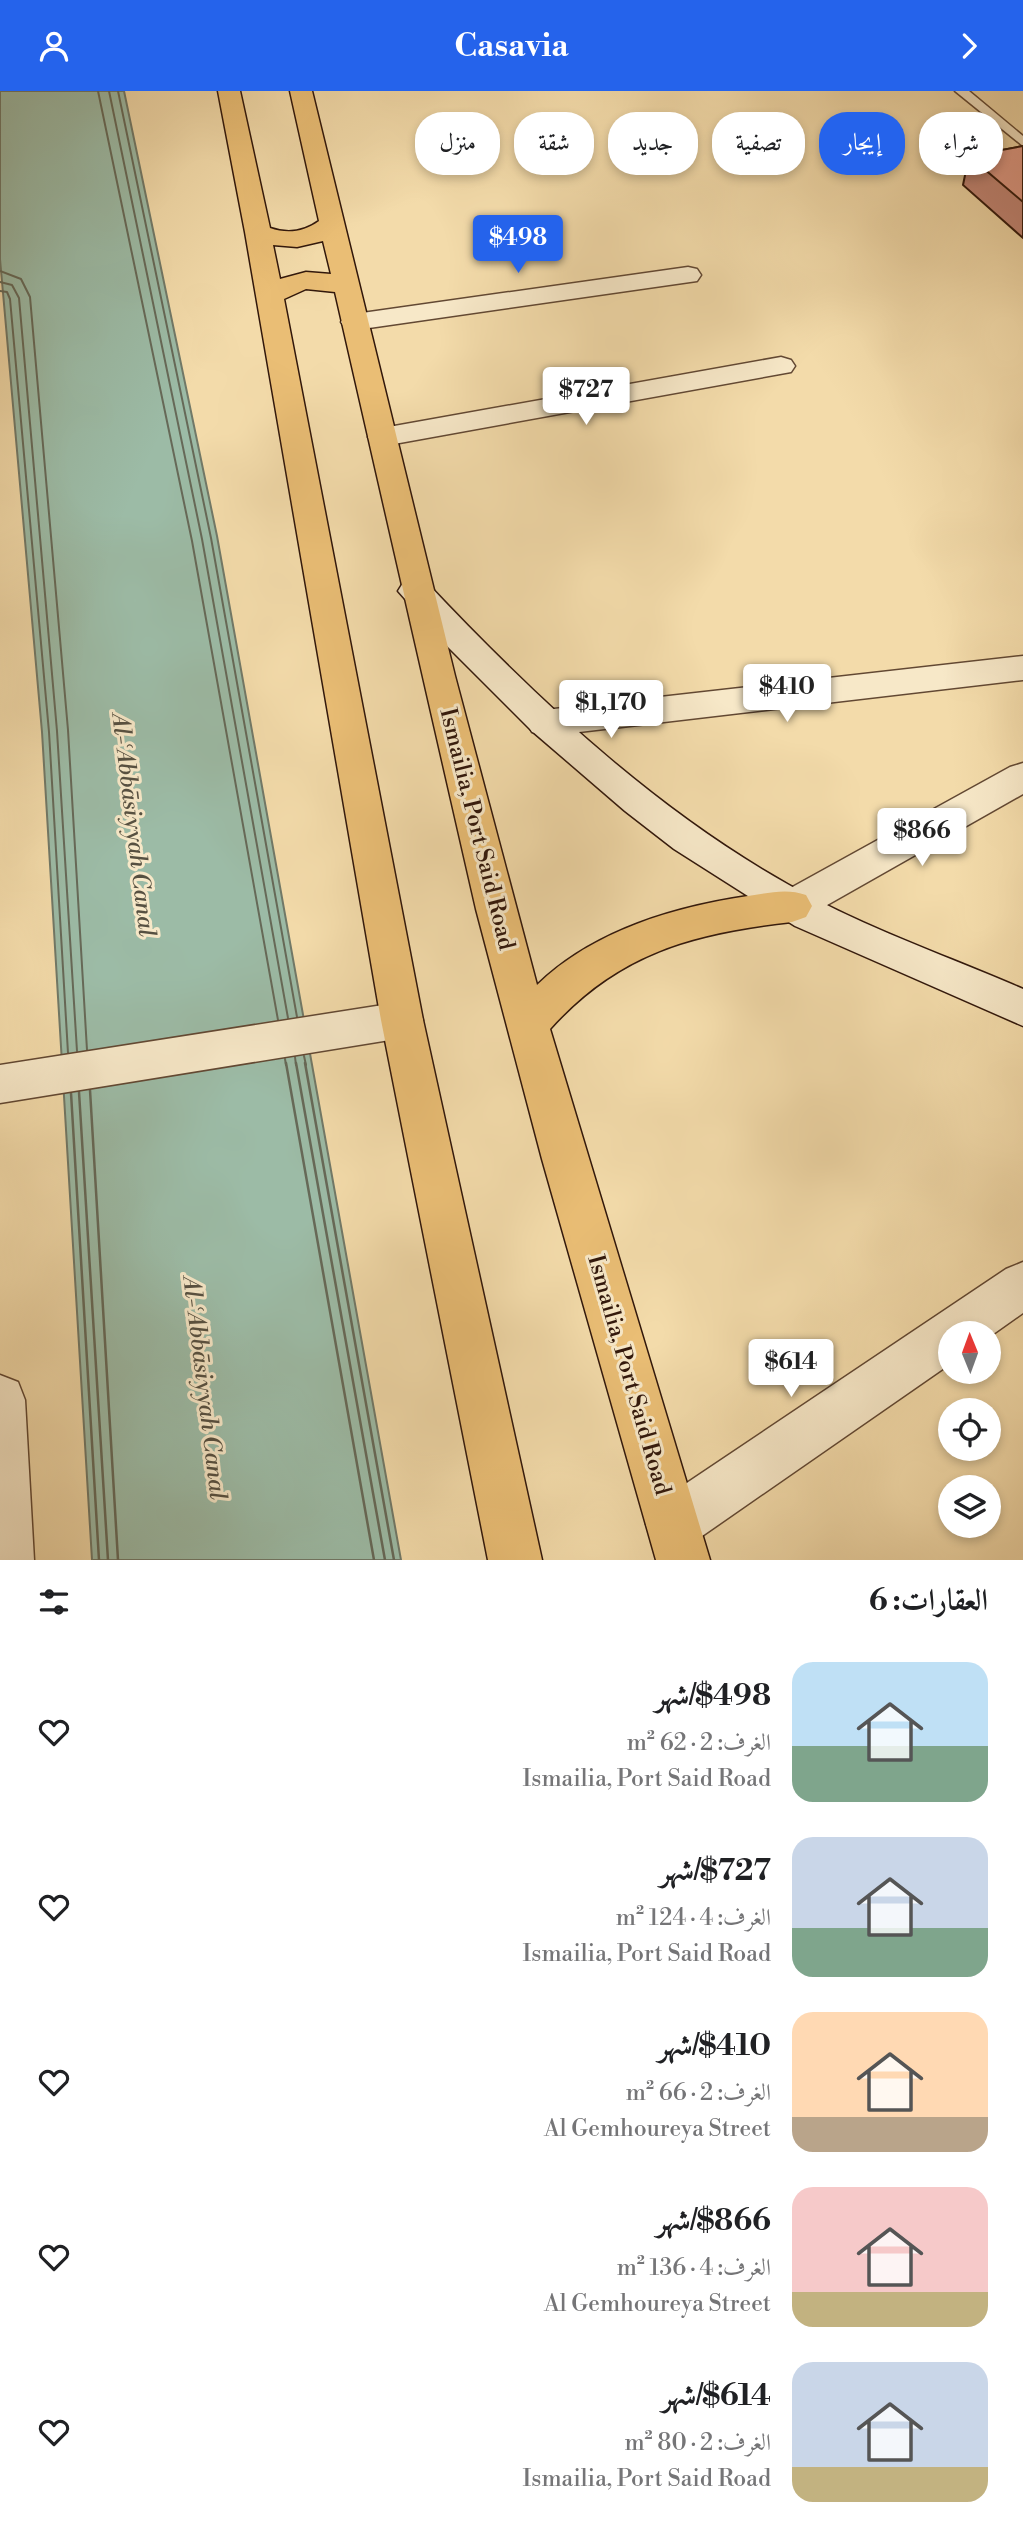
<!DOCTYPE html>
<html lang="ar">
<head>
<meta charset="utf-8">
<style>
  :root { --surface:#fff; --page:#f6f6f6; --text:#202124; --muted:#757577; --accent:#2563eb }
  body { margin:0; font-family:"Libre Bodoni",Amiri,serif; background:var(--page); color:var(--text); direction:rtl; height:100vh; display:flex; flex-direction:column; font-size:26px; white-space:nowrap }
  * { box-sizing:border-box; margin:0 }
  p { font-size:23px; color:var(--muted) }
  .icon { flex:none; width:38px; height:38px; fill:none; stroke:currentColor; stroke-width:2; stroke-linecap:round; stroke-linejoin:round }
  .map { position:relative; height:1469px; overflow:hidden; direction:ltr }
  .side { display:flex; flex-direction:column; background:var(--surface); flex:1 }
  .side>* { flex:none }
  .guide { position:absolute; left:21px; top:21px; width:982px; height:63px; direction:rtl; display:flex; gap:14px }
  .needle { width:46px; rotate:359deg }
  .controls { position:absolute; left:938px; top:1230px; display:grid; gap:14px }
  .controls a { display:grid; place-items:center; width:63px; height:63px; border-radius:50%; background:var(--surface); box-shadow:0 4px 10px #0003; font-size:35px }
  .price { position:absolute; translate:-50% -60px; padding:0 16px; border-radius:7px; background:#fff; color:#222; font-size:23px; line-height:46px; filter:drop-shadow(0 2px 4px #0008) }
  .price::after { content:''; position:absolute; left:50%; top:42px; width:21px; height:16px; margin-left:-10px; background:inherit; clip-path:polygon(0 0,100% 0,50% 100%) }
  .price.current { background:var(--accent); color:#fff }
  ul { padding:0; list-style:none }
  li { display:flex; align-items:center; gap:21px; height:175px; padding:0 35px }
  li span { display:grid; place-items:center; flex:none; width:196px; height:140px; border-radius:21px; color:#555 }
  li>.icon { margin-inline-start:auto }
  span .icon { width:84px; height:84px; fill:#fffc; stroke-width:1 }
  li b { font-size:30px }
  h2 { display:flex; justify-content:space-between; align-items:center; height:84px; padding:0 35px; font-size:30px }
  .chip { padding:0 24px; border-radius:28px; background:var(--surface); box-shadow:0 4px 10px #0003; font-size:24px; line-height:63px }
  .chip.current { background:var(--accent); color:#fff }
  header { display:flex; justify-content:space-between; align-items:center; height:91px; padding:0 35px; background:var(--accent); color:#fff; font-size:32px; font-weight:700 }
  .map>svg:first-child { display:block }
</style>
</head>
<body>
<header><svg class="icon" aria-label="forward" viewBox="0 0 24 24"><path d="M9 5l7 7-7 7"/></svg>Casavia<svg class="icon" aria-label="person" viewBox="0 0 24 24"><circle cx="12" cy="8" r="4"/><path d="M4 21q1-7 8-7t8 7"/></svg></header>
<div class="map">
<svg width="1023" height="1469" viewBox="0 0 1023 1469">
  <rect width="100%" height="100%" fill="#f3dbaa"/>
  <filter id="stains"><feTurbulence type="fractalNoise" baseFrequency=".00286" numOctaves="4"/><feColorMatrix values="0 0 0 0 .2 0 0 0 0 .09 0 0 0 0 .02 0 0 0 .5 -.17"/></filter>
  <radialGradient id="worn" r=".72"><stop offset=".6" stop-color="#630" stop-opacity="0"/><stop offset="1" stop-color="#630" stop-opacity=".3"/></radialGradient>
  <path fill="#9cbba6" stroke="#717968" stroke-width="2" d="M0,0h124l93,445 184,1024h-309l-50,-828 -42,-473z"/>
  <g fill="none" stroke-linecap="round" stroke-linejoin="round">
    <path stroke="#666958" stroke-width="2" d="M98,0l94,450 86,479
      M109,0l93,448 86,479
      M118,0l93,447 86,479
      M0,180l21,8 9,18 38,433 19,320
      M0,191l12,3 7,13 38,433 20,320
      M0,200l7,1 3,7 39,433 19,321
      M304,965l2,9
      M295,966l1,8
      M285,968l1,6"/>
    <path stroke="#666958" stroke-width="2.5" d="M286,972l88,497
      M296,972l89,497
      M305,972l89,497
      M90,999l28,470
      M79,1001l29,468
      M71,1002l28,467"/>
    <defs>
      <path id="lane" d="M955,0h14l54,45v10z"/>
      <path id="street" d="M688,176l9,2 4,6 -4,6 -342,49 -10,-2 -4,-6 4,-6 10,-2z
        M781,266l10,3 4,6 -4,6 -408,74 -11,-3 -4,-6 4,-6 11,-3z
        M1023,565v24l-478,56 -13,-4 -5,-9 5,-9 13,-4z
        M1023,672v31l-217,123 -14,5 -14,-5 -6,-11 6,-11 232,-128z
        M402,911l15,5 6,13 -6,13 -15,5 -402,65v-38z
        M1023,1171v51l-34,24v-4h-39v31l-258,179 -19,8 -19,-8 -8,-19 8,-19 352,-236z
        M0,1284l18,7 7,18 9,160h-34z"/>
      <path id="secondary" d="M415,489l12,3c113,120 239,238 386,315 67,35 141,61 210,91v37l-228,-100 -121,-77 -49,-38 -93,-80 -87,-87 -47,-53 5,-8z"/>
      <path id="highway" d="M218,0h22l30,137c17,6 34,4 49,-7l-29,-130h22l143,585 82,309c56,-54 136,-78 211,-89 20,-3 39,-8 58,-1l6,11 -6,11 -14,5c-99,11 -174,31 -242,107l160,531h-54l-114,-401 -66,-250 -141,-617 -29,-3 -22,10 139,721 119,540h-54l-107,-540 -136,-788zM323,150l8,33 -25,-2 -26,7 -7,-34 24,2z"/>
    </defs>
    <use href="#lane" stroke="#624833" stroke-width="3"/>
    <use href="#street" stroke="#624833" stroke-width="3"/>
    <use href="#secondary" stroke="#31170b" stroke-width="3"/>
    <use href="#highway" stroke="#31170b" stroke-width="3"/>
    <use href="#lane" fill="#f7e8c8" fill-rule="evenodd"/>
    <use href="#street" fill="#f7e8c8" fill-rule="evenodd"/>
    <use href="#secondary" fill="#f7e8c8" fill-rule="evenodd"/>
    <use href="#highway" fill="#eabe75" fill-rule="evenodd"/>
  </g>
  <path fill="#c48778" stroke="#31170b" stroke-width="2" d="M1023,55v92l-60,-53 6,-29z"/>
  <path fill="#e49d8b" stroke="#31170b" stroke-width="2" d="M1023,55v56l-54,-46z"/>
  <g text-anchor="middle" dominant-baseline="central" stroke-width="6" stroke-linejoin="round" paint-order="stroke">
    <g font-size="23" fill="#31170b" stroke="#f7e8c8">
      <text transform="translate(477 738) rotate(76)">Ismailia, Port Said Road</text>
      <text transform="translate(629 1284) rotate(74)">Ismailia, Port Said Road</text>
    </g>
    <g font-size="24" font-style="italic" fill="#565041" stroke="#f7e8c8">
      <text transform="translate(133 734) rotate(83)">Al-ʿAbbāsiyyah Canal</text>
      <text transform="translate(204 1297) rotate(83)">Al-ʿAbbāsiyyah Canal</text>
    </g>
  </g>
  <rect width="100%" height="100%" filter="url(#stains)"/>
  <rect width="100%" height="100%" fill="url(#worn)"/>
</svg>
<div class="controls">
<a><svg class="needle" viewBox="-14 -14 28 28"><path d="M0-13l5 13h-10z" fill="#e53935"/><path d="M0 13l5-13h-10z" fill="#757577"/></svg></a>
<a><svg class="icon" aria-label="locate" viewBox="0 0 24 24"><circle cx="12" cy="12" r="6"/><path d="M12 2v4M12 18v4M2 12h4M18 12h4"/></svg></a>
<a><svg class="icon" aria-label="layers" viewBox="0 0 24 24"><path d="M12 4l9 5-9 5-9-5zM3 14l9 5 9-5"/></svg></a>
</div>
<b class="price current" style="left:518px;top:184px">$498</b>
<b class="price" style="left:586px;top:336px">$727</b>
<b class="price" style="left:787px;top:633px">$410</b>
<b class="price" style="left:611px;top:649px">$1,170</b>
<b class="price" style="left:922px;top:777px">$866</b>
<b class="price" style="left:791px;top:1308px">$614</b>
<div class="guide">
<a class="chip">شراء</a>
<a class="chip current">إيجار</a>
<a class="chip">تصفية</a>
<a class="chip">جديد</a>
<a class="chip">شقة</a>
<a class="chip">منزل</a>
</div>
</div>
<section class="side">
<h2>العقارات: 6<svg class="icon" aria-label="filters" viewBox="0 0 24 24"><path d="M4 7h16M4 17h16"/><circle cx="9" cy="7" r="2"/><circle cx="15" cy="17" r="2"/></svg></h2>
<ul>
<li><span style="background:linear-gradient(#bfe0f5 60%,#7fa58c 0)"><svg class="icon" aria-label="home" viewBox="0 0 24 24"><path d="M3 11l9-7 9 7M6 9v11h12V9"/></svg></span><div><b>$498/شهر</b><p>الغرف: 2 · 62 m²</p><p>Ismailia, Port Said Road</p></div><svg class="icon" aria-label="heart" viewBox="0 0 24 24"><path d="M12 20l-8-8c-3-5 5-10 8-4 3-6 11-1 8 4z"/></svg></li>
<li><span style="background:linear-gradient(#c9d6e8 65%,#7fa58c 0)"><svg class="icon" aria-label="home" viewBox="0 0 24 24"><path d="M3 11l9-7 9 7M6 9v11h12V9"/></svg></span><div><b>$727/شهر</b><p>الغرف: 4 · 124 m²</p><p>Ismailia, Port Said Road</p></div><svg class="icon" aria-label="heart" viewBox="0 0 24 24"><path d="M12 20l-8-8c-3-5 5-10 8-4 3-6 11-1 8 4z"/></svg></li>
<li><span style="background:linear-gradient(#ffd9b3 75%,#b9a48a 0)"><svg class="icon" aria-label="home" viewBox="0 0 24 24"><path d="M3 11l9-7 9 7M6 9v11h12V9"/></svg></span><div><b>$410/شهر</b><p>الغرف: 2 · 66 m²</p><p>Al Gemhoureya Street</p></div><svg class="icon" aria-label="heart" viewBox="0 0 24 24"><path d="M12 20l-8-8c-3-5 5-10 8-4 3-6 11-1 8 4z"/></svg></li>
<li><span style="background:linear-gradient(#f6c9c9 75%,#c2b280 0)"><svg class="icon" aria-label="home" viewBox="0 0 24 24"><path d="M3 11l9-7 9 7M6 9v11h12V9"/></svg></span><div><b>$866/شهر</b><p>الغرف: 4 · 136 m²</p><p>Al Gemhoureya Street</p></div><svg class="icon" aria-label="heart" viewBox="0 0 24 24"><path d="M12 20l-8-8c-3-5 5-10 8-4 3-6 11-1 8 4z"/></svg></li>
<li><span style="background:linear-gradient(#c9d6e8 75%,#c2b280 0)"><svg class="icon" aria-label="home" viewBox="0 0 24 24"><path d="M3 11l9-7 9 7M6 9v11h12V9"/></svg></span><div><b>$614/شهر</b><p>الغرف: 2 · 80 m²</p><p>Ismailia, Port Said Road</p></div><svg class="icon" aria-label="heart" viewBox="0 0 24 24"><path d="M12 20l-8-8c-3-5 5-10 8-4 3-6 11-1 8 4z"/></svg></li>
</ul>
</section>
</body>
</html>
